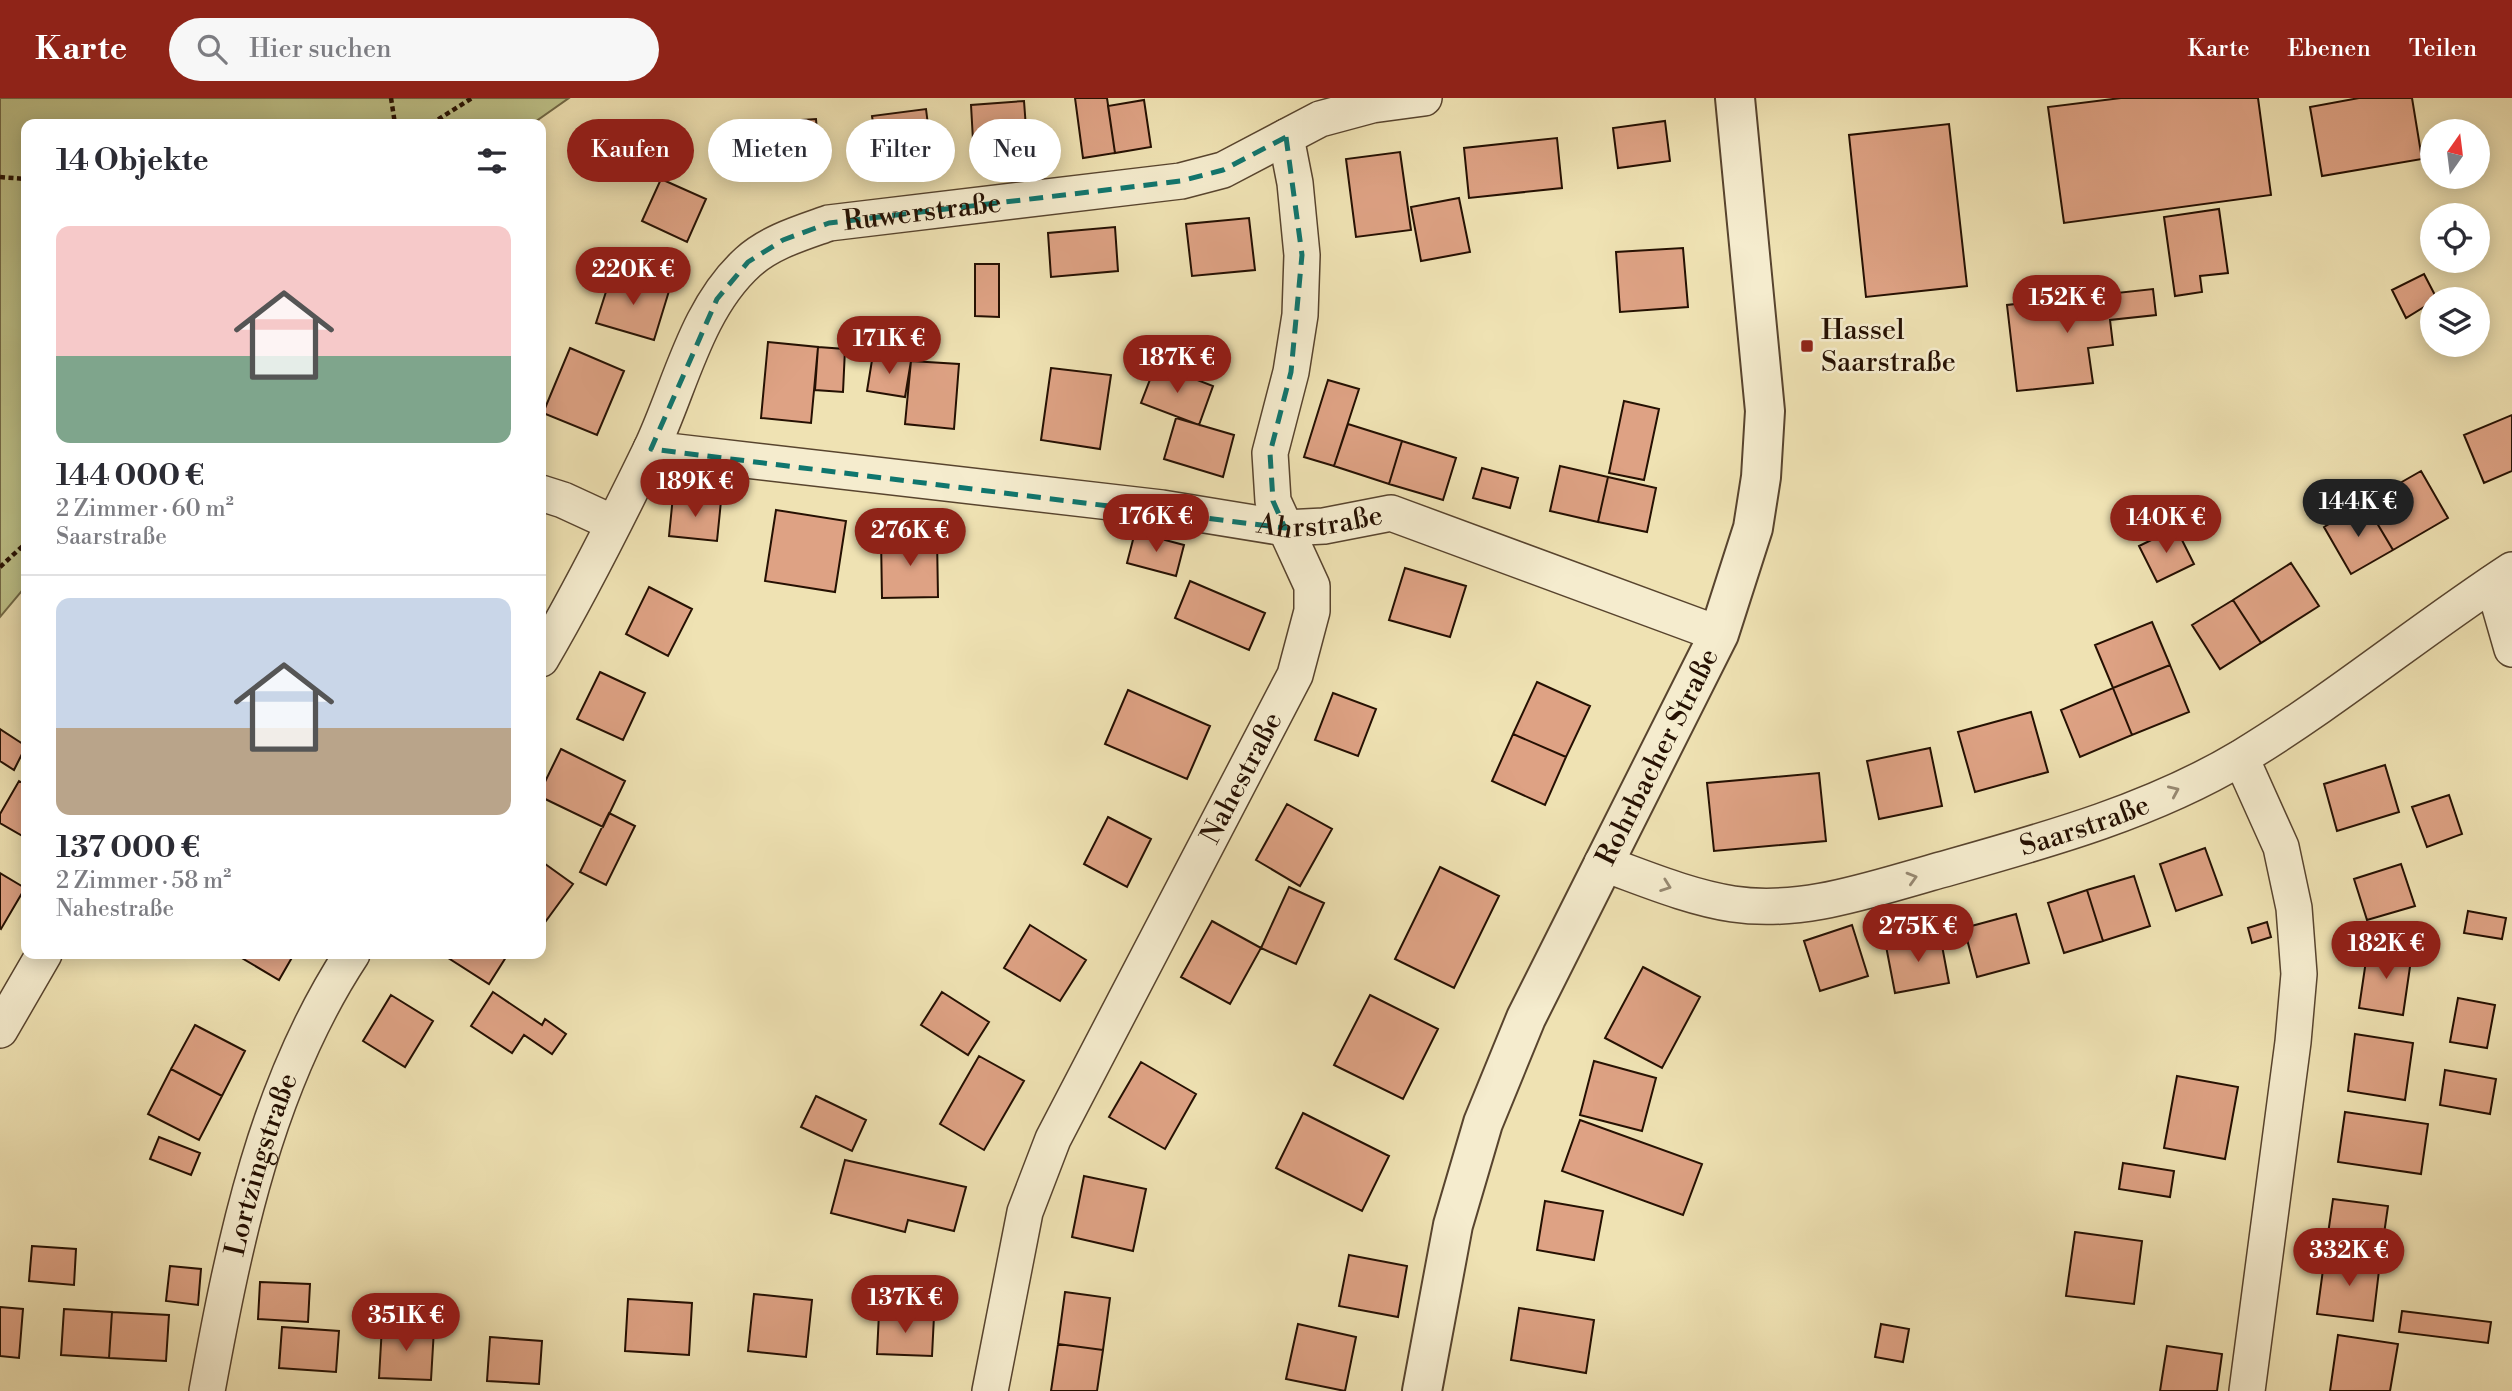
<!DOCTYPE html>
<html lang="de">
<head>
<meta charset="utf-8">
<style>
  :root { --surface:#fff; --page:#f7f7f7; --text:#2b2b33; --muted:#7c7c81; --line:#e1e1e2; --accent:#8f2418 }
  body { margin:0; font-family:"Libre Bodoni",serif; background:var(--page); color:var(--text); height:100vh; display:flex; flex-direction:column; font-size:26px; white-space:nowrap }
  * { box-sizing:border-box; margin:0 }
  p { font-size:23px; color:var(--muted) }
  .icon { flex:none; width:38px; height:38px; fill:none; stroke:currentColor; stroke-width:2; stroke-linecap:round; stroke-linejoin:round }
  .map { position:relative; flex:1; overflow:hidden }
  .drawer { position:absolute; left:21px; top:21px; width:525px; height:840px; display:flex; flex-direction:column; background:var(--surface); border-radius:14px; box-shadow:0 4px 18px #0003 }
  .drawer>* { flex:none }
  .top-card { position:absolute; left:567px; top:21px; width:665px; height:63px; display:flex; gap:14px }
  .needle { width:46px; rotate:14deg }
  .controls { position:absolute; left:2420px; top:21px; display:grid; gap:14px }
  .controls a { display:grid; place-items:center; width:70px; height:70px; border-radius:50%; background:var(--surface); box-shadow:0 4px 18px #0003; font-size:35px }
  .price { position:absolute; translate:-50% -60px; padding:0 16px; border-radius:24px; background:var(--accent); color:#fff; font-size:23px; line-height:46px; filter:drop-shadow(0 2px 4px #0008) }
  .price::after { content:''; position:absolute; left:50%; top:42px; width:21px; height:16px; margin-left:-10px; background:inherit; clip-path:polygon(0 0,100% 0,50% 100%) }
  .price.on { background:#222; color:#fff }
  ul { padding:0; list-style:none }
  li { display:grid; align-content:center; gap:14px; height:371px; padding:0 35px }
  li+li { border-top:2px solid var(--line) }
  li span { display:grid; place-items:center; height:217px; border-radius:14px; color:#555 }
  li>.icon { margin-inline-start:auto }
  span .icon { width:126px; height:126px; fill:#fffc; stroke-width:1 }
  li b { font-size:30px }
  h2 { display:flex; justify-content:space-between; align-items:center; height:84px; padding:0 35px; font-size:30px }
  .pill { padding:0 24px; border-radius:32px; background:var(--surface); box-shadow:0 4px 18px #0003; font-size:24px; line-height:63px }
  .pill.on { background:var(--accent); color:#fff }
  header { display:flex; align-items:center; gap:42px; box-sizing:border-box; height:98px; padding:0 35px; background:var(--accent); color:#fff }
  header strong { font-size:33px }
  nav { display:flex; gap:38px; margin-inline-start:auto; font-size:24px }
  .search { width:490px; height:63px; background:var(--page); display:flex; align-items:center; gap:18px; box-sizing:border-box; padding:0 24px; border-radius:38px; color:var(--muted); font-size:26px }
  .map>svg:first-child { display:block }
</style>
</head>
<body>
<header>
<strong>Karte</strong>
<div class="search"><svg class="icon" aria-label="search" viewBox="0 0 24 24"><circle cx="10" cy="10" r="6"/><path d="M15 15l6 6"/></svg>Hier suchen</div>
<nav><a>Karte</a><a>Ebenen</a><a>Teilen</a></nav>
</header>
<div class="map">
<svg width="2512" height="1293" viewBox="0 0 2512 1293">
  <rect width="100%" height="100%" fill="#efe2b3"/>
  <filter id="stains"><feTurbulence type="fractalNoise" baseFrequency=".00286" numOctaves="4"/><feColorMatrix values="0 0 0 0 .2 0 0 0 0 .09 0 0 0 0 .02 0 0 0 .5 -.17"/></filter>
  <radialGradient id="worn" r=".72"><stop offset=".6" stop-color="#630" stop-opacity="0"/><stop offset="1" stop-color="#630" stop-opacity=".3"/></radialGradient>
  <path fill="#bec289" stroke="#726946" stroke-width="2" d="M0,0h569l-37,26h-506v462l-26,31z"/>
  <path fill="#dea284" stroke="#251002" stroke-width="2" d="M1075,0h32l8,55 -32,5z
    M2121,0h137l13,97 -207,28 -16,-116z
    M2359,0h53l10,61 -100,17 -12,-69z
    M1144,2l7,47 -36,6 -7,-47z
    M1024,3l4,54 -54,3 -3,-53z
    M926,11l6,48 -53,7 -7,-48z
    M816,21l4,52 -46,4 -4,-53z
    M1665,23l5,40 -52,7 -5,-40z
    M1949,26l18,162 -101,11 -17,-162z
    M1557,40l5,50 -93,10 -5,-50z
    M1400,54l11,78 -55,7 -10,-78z
    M661,81l45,20 -19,43 -45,-21z
    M1459,100l11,54 -49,9 -10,-54z
    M2219,111l9,64 -28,3 2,16 -27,4 -11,-79z
    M1249,120l6,52 -63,6 -6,-52z
    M1115,129l3,44 -67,6 -3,-44z
    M1683,150l5,59 -68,5 -4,-60z
    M975,166h24v53l-24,-1z
    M612,175l57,18 -15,49 -58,-17z
    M2424,176l13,25 -31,19 -14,-28z
    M2153,191l3,26 -46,5 3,25 -25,3 5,35 -76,8 -10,-86z
    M768,244l50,5 -7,76 -50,-5z
    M818,249l27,2 -2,43 -28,-2z
    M570,250l54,23 -27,64 -54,-22z
    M873,256l38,7 -6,36 -38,-6z
    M911,263l48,3 -5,65 -49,-5z
    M1156,266l57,22 -14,39 -58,-22z
    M1051,270l60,7 -11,74 -59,-9z
    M1328,282l31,9 -25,77 -30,-9z
    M1624,303l35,8 -15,71 -35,-7z
    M2512,317v56l-28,12 -20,-48z
    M1176,320l58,17 -11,42 -59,-18z
    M1348,326l54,17 -13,43 -55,-18z
    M1402,343l54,17 -13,42 -54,-16z
    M1560,368l48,11 -10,45 -48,-11z
    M1482,370l36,10 -8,30 -37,-10z
    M2421,373l27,47 -55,32 -28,-47z
    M1608,379l48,11 -9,44 -49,-10z
    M673,398l48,5 -4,40 -48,-5z
    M2365,405l28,47 -42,24 -27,-47z
    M776,412l70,11 -11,71 -70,-11z
    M2176,430l18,36 -37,18 -18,-36z
    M1135,434l49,13 -8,31 -49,-13z
    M937,439l1,60 -56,1 -1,-60z
    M2291,465l28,43 -58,37 -28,-43z
    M1405,470l61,18 -16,51 -61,-17z
    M1190,483l75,32 -16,37 -74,-32z
    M649,489l43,22 -24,47 -42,-22z
    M2233,502l28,43 -41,26 -28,-44z
    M2152,524l18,43 -57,23 -18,-43z
    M2170,567l19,47 -57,23 -19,-47z
    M600,574l45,21 -22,47 -46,-21z
    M1537,584l53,24 -24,51 -53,-23z
    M2113,590l19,47 -52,22 -19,-47z
    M1128,592l82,36 -23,53 -82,-35z
    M1333,595l43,16 -18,47 -43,-16z
    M2031,614l17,60 -73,20 -17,-60z
    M0,631l26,17 -12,24 -14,-9z
    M1513,636l53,23 -21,48 -53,-24z
    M1930,650l12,58 -63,13 -12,-58z
    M561,651l64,32 -22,46 -62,-30v-7z
    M2385,667l14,47 -62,19 -13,-47z
    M1819,675l7,68 -112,10 -7,-68z
    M19,683l7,4v53l-26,-15v-9z
    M2449,697l13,39 -35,13 -15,-40z
    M1287,706l45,25 -32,57 -44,-26z
    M609,715l26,13 -29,59 -26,-13z
    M1108,719l43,22 -24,48 -43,-23z
    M2205,750l17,47 -46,16 -16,-47z
    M541,763l32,23 -30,41 -2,-2z
    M2401,766l14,42 -48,14 -13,-41z
    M1440,769l59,29 -45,92 -59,-29z
    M0,775l25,15 -24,41 -1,-1z
    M2134,778l16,50 -47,15 -16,-51z
    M1289,789l35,16 -28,61 -35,-16z
    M2087,792l16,51 -39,12 -16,-50z
    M2468,813l38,7 -4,21 -38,-6z
    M2016,816l13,49 -52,14 -13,-49z
    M1212,823l49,27 -31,56 -49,-27z
    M2267,824l4,15 -19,6 -4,-15z
    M1030,827l56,35 -26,41 -56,-33z
    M1852,827l16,51 -48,15 -16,-50z
    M1940,837l9,48 -54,10 -9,-47z
    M2368,849l44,6 -9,62 -44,-7z
    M235,856h59l-15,26z
    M442,856h66l-19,30z
    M1643,869l57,30 -38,71 -57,-30z
    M493,894l49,33 3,-6 21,15 -14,20 -28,-19 -12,18 -41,-27z
    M942,894l47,30 -21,33 -47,-30z
    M391,897l42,26 -28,46 -42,-26z
    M1370,897l68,34 -35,70 -69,-34z
    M2458,900l37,7 -8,43 -37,-6z
    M195,927l50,26 -23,45 -51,-27z
    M2355,936l58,9 -8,57 -57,-9z
    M979,958l45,25 -40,69 -44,-26z
    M1594,963l62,17 -14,53 -62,-16z
    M1141,964l55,32 -31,55 -56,-32z
    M171,971l51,27 -23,44 -51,-26z
    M2445,972l51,9 -6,35 -50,-9z
    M2177,978l61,11 -13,72 -61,-11z
    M816,998l50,24 -14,31 -51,-24z
    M2345,1014l83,12 -7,50 -83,-12z
    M1303,1015l86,43 -27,55 -86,-43z
    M1580,1022l122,44 -19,51 -121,-44z
    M159,1039l41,16 -9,22 -41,-16z
    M845,1062l121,27 -12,44 -46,-11 -3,12 -74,-19z
    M2123,1065l51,8 -4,26 -51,-8z
    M1084,1078l62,13 -13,62 -61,-14z
    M2333,1101l55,7 -8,56 -55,-7z
    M1545,1103l58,10 -9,49 -57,-10z
    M2075,1134l67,9 -8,63 -68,-8z
    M32,1148l44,3 -2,36 -45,-4z
    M1349,1157l58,11 -9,51 -59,-11z
    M2325,1157l55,7 -7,59 -56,-7z
    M170,1168l31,3 -3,36 -32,-4z
    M260,1184l50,2 -2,38 -50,-3z
    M1065,1194l45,6 -7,52 -45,-6z
    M754,1196l58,6 -6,57 -58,-6z
    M628,1201l64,4 -3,52 -64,-4z
    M0,1209l23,2 -4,49 -19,-2z
    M1519,1210l75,12 -8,53 -75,-13z
    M64,1211l48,3 -3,46 -48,-3z
    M2402,1213l89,11 -3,21 -89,-11z
    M112,1214l57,3 -3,46 -57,-3z
    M879,1215l55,3 -2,40 -55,-2z
    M1298,1226l58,13 -11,54 -59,-12z
    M1881,1226l28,5 -6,33 -28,-5z
    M382,1228l52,3 -3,51 -52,-2z
    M282,1229l57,4 -3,41 -57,-4z
    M2338,1237l60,9 -8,47h-60z
    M490,1239l52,4 -3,43 -52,-3z
    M1058,1246l45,6 -6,41h-46z
    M2167,1248l55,8 -5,37h-57z"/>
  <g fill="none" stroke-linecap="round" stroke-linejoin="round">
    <defs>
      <g id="minor">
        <path id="s1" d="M651,351l511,59 123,20 39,-2 67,-13 328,121"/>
        <path d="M541,395l22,7 50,23"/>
        <path d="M2493,485l19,66"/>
        <path id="s2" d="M541,561c39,-67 75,-138 109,-208 30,-62 45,-141 98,-189 22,-20 53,-29 81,-39l352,-42 42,-11 97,-51 52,-14 52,-7"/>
        <path d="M2241,660l40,89 13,61 5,66 -6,68 -46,349"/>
        <path id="s3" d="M1602,765c42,15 86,34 131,41 67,10 133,-13 197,-31 106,-30 217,-59 312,-116 94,-57 178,-127 270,-187"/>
        <path d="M0,932l44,-76"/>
        <path id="s4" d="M207,1293c28,-152 59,-306 145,-437"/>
        <path id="s5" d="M990,1293l35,-179 28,-73 242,-464 17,-64v-25l-39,-85 -3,-48 21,-81 9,-57 2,-60 -7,-72 -9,-46"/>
      </g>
      <g id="tertiary">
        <path id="s6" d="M1422,1293l31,-166 30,-102 43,-105 193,-384 34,-106 8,-51 4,-66 -30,-313"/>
      </g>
    </defs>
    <use href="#minor" stroke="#58442e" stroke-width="38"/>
    <use href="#tertiary" stroke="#58442e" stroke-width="42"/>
    <path stroke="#251002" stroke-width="4.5" stroke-dasharray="5 3.5" stroke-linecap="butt" d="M391,0l4,26
      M431,26l41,-26
      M0,79l26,2
      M0,469l26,-24"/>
    <use href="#minor" stroke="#f5ecce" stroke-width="35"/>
    <use href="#tertiary" stroke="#f5ecce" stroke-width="38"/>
  </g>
  <defs><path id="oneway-chevron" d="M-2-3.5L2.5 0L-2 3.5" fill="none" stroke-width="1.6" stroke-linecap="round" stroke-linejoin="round" transform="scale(1.75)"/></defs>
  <g stroke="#978972">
    <use href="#oneway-chevron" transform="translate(2174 693) rotate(-24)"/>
    <use href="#oneway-chevron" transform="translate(1912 780) rotate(-16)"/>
    <use href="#oneway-chevron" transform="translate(1666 788) rotate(20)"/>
  </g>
  <path fill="none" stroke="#0f766e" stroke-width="5" stroke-dasharray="14 9" stroke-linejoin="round" d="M1286,39l16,118 -11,117 -21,81 3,48 12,27 -634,-79 66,-150 31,-37 35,-22 46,-17 352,-42 42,-11z"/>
  <rect fill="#8f2418" stroke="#f5ecce" stroke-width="2.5" x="1800" y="241" width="14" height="14" rx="3.5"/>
  <g text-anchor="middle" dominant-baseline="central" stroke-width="5" stroke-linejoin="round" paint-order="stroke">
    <g font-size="28" fill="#251002" stroke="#f5ecce">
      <text stroke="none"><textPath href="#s2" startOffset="634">Ruwerstraße</textPath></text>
      <text stroke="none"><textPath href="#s1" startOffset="674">Ahrstraße</textPath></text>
      <text stroke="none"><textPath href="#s6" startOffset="681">Rohrbacher Straße</textPath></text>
      <text stroke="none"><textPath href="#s5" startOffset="668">Nahestraße</textPath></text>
      <text stroke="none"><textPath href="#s3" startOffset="500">Saarstraße</textPath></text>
      <text stroke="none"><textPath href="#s4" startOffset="233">Lortzingstraße</textPath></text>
    </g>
    <g font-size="28" fill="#251002" stroke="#f5ecce" text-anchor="start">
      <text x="1821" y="232">Hassel<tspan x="1821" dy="32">Saarstraße</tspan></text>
    </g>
  </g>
  <rect width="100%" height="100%" filter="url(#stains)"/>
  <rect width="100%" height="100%" fill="url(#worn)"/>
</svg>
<div class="controls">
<a><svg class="needle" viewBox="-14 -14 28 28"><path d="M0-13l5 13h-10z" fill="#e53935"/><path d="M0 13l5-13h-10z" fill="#7c7c81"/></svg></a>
<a><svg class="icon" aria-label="locate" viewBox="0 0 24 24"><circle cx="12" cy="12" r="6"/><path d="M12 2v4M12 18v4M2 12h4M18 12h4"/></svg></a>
<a><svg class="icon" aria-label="layers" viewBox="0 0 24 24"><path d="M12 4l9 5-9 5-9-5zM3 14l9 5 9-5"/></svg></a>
</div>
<b class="price" style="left:633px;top:209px">220K €</b>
<b class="price" style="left:2067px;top:237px">152K €</b>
<b class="price" style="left:889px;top:278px">171K €</b>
<b class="price" style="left:1177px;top:297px">187K €</b>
<b class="price" style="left:695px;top:421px">189K €</b>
<b class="price on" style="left:2358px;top:441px">144K €</b>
<b class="price" style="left:1156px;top:456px">176K €</b>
<b class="price" style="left:2166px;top:457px">140K €</b>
<b class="price" style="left:910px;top:470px">276K €</b>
<b class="price" style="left:1918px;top:866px">275K €</b>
<b class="price" style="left:2386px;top:883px">182K €</b>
<b class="price" style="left:2349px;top:1190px">332K €</b>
<b class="price" style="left:905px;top:1237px">137K €</b>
<b class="price" style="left:406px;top:1255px">351K €</b>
<div class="top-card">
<a class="pill on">Kaufen</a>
<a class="pill">Mieten</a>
<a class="pill">Filter</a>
<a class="pill">Neu</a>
</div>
<section class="drawer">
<h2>14 Objekte<svg class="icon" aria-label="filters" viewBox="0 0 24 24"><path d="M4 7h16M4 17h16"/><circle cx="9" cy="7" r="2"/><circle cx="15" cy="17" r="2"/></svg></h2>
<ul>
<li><span style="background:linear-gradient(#f6c9c9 60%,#7fa58c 0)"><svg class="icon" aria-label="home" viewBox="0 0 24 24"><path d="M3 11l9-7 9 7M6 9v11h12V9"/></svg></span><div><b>144 000 €</b><p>2 Zimmer · 60 m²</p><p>Saarstraße</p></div></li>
<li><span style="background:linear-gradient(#c9d6e8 60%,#b9a48a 0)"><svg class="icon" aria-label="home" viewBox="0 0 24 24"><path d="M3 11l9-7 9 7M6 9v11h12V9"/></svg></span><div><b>137 000 €</b><p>2 Zimmer · 58 m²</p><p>Nahestraße</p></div></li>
</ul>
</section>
</div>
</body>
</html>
